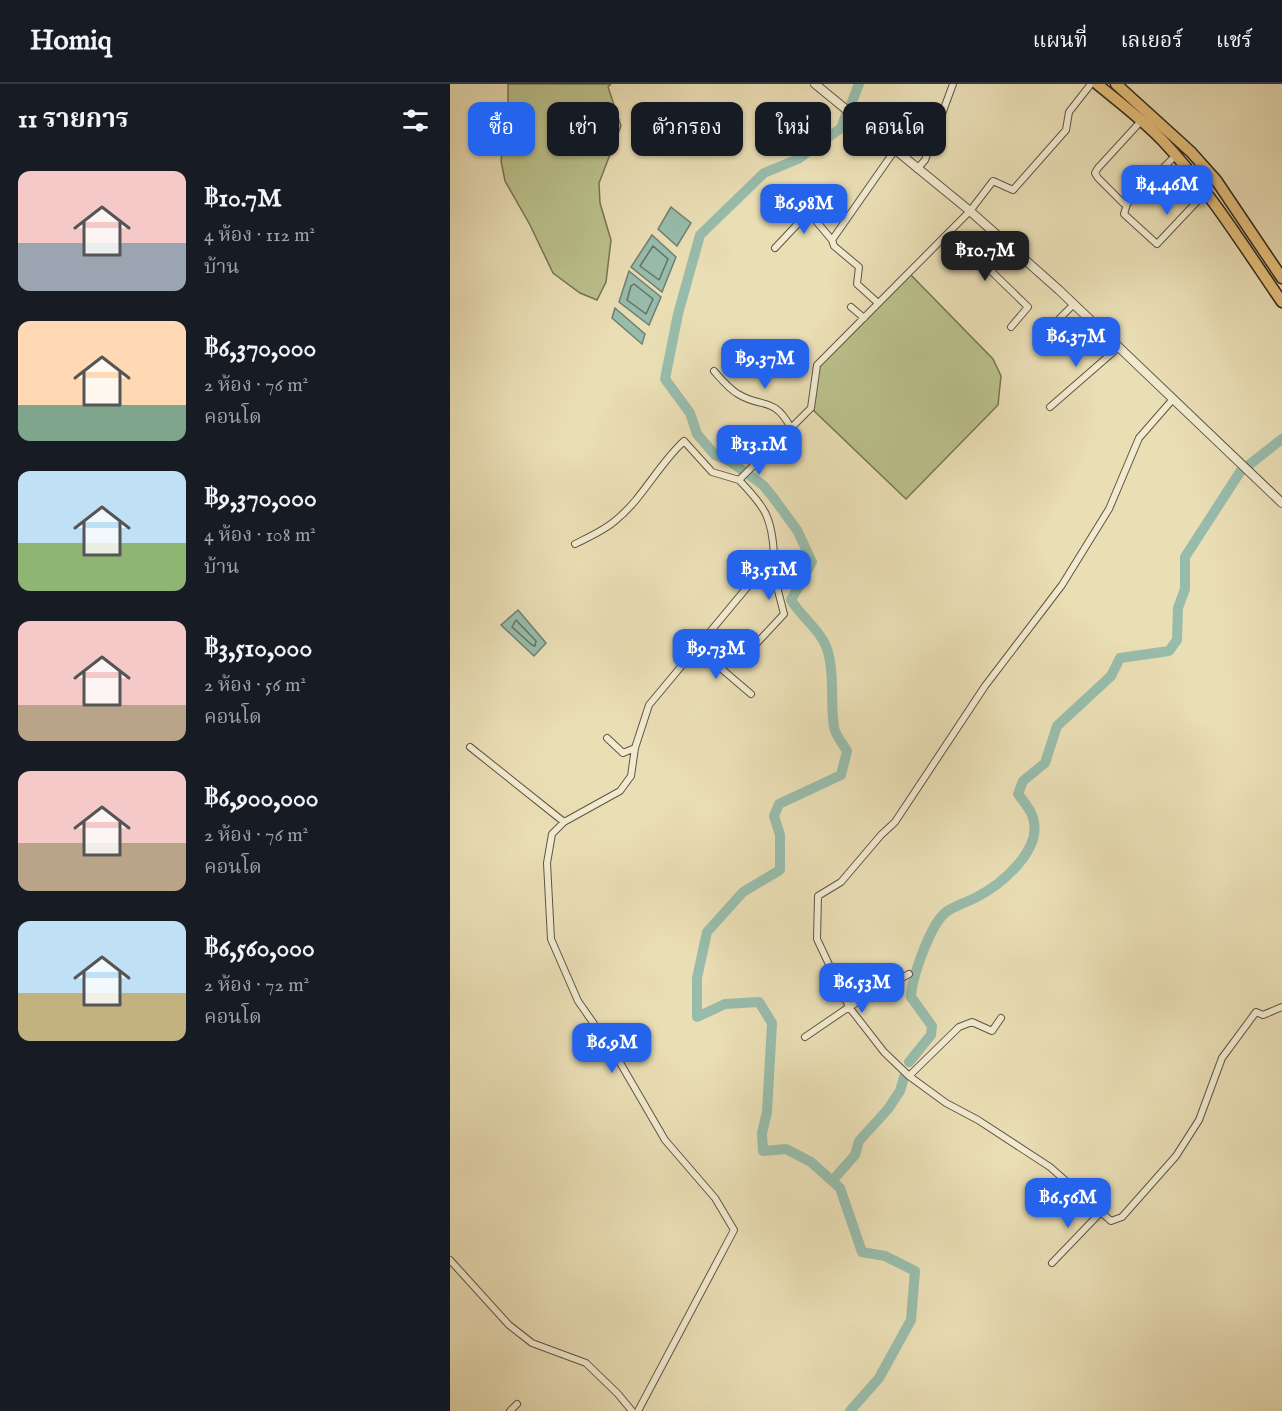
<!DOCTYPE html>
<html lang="th">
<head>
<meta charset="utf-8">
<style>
  :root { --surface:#171b24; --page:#242831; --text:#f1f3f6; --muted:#9ea1a6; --line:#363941; --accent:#2563eb }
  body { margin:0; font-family:"IM FELL English","Noto Serif Thai",serif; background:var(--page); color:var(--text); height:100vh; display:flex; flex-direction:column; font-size:22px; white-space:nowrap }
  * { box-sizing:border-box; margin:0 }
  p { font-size:20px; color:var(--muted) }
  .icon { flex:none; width:33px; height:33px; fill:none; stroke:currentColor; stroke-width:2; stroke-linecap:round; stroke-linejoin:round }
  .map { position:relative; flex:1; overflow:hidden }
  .sheet { display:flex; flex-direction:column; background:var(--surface); width:450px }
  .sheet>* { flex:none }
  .top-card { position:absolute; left:18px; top:18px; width:570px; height:54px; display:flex; gap:12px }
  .price { position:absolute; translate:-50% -51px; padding:0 14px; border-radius:12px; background:var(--accent); color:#fff; font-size:20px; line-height:39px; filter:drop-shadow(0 2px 3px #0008) }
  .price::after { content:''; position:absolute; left:50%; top:36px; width:18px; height:14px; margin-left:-9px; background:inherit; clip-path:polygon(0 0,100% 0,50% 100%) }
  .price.on { background:#222; color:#fff }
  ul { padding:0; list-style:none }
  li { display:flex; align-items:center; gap:18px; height:150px; padding:0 18px }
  li span { display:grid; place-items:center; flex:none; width:168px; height:120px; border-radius:12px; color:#555 }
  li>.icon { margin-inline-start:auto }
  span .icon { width:72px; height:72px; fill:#fffc; stroke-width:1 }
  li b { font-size:26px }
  h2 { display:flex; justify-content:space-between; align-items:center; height:72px; padding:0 18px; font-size:26px }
  .pill { padding:0 21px; border-radius:12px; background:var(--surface); box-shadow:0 2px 4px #0004; font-size:21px; line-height:54px }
  .pill.on { background:var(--accent); color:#fff }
  header { display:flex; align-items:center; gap:36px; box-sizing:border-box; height:84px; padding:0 30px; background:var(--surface); border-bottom:2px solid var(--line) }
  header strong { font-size:28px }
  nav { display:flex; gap:33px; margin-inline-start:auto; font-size:21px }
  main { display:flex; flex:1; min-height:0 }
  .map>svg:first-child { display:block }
</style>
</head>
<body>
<header>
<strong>Homiq</strong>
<nav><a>แผนที่</a><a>เลเยอร์</a><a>แชร์</a></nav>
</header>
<main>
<section class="sheet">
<h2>11 รายการ<svg class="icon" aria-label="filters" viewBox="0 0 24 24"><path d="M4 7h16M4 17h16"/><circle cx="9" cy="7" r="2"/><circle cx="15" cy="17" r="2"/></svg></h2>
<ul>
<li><span style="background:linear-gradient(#f6c9c9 60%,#9aa5b1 0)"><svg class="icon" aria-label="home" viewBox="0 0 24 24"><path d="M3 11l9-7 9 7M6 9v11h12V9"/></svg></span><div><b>฿10.7M</b><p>4 ห้อง · 112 m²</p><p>บ้าน</p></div></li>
<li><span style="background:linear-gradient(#ffd9b3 70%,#7fa58c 0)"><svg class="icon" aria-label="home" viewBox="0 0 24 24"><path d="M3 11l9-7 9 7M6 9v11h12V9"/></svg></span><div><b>฿6,370,000</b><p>2 ห้อง · 76 m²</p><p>คอนโด</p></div></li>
<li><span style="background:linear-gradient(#bfe0f5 60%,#8fb573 0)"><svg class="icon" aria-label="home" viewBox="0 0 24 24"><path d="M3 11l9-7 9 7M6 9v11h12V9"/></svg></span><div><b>฿9,370,000</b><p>4 ห้อง · 108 m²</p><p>บ้าน</p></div></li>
<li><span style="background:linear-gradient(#f6c9c9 70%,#b9a48a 0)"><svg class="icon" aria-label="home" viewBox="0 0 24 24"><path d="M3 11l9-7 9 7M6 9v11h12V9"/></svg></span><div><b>฿3,510,000</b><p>2 ห้อง · 56 m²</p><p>คอนโด</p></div></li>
<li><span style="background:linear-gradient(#f6c9c9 60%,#b9a48a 0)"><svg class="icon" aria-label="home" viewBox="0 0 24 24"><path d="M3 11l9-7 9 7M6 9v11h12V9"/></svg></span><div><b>฿6,900,000</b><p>2 ห้อง · 76 m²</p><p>คอนโด</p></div></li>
<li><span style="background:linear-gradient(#bfe0f5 60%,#c2b280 0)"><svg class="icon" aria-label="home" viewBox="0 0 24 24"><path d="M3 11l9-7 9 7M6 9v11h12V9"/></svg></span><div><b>฿6,560,000</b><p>2 ห้อง · 72 m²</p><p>คอนโด</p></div></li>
</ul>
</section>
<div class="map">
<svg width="832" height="1327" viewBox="0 0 832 1327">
  <rect width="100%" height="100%" fill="#eadeb5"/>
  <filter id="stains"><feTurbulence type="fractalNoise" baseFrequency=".00333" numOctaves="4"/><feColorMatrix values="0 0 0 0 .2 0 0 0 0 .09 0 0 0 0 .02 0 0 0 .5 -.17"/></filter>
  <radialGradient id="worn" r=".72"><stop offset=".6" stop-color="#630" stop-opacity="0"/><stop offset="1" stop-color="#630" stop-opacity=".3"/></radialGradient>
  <path fill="#bac08b" stroke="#767454" stroke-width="1.5" d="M58,0h103l-3,3 13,39 -22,57 1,20 11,37 -5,42 -9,18 -17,-7 -27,-20 -23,-48 -25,-44 -4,-20 7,-56z
    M459,189l84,86 8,17 -3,29 -92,94 -95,-91 6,-43z"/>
  <path fill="#98bcab" stroke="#6f8073" stroke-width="1.5" d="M221,123l20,16 -14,23 -19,-17z
    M202,151l24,22 -14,35 -31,-25z
    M179,187l32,26 -12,28 -30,-23z
    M165,224l30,26 -3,10 -30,-26z
    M68,526l28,33 -12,13 -33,-31z"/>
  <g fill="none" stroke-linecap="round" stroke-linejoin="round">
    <path stroke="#647264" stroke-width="1.5" d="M203,162l15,13 -9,21 -19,-14z
      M184,200l19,15 -7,15 -19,-14 4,-14z
      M66,536l20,21 -1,5 -3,-1 -20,-18z"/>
    <path stroke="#98bcab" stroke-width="10" d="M400,23l9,-23
      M396,31l-5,13 -43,31 -34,14 -64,62 -22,79 -13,65 25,34 7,21 18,21 13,5 35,25 9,11 25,34 15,32 -21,38c11,18 32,32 37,52 7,25 2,50 6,75 1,8 9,17 13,24l-6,24 -62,29 -5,12 6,19v35l-37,22 -36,40 -10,46v39l28,-13 34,-2 13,21 -5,89 -5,21 1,18 23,-2 25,13 29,26 22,64 23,4 30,15 -4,49 -32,58 -29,33
      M459,978l22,-27 1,-9 -21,-29c1,-20 19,-72 35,-85 9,-6 19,-9 29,-14 26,-13 68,-48 58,-80 -2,-9 -10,-17 -15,-24l5,-13 22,-18 12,-37 54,-50 9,-18 49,-7 8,-11 1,-32 7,-19v-32l55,-85 42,-33
      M382,1097l23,-26 4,-14 29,-32 12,-18 5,-17"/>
    <defs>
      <path id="minor" d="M692,36l-44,48 -3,5 3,5 25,25 4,1 49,-49
        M467,85l8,-9 28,-76
        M677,120l-3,10 33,30 49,-52
        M325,164l31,-33h5l21,25
        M428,219l-21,-19 2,-17 -25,-21 -2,-6 63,-90
        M401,223l13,11
        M604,240l19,-19
        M561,243l17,-20 -37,-36 21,-23
        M264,287c7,8 15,18 24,23 24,15 35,1 53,34
        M723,315l-34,39 -30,71 -47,76 -77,101 -90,136 -14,13 -40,47 -23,14 -1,43 32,68 35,45 25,24 37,27 32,17 72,47 61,54 11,-4 54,-61 23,-36 23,-62 34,-46 7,3 19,-8
        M600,323l69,-60
        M125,460c14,-7 30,-14 41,-24 27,-22 42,-55 68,-79l28,31 27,8 72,-72 6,-43 153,-154 23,-30 20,9 53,-60 3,-18 22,-28
        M306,560l28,-30 -9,-35 -2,-22
        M247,564l54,46
        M157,654l16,15 12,-5 14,-43 125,-150c-2,-38 -9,-48 -35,-75
        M20,663l94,75
        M185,664l-4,28 -11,15 -56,31 -12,12 -5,29 4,76 27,62 37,53 50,86 50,58 19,32 -96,181
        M355,953l44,-30 60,-33
        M459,992l50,-49 13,-5 20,9 9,-13
        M0,1176l59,65 23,18 54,20 32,31 14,17
        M602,1179l50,-52
        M60,1327l7,-7"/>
      <path id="tertiary" d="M365,0l155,127 89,79 223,213"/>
      <path id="trunk" d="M647,0c22,18 46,36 66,57 46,49 81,106 119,161
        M666,0l75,68 25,28 66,98"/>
    </defs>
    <use href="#minor" stroke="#5f5544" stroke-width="8"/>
    <use href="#tertiary" stroke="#5f5544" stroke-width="10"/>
    <use href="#trunk" stroke="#31271e" stroke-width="13"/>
    <use href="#minor" stroke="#f1eacf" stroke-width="6"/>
    <use href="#tertiary" stroke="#f1eacf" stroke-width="8"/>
    <use href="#trunk" stroke="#e5bf7a" stroke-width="10"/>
  </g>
  <rect width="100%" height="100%" filter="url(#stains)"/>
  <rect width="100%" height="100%" fill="url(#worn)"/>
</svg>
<b class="price" style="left:717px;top:132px">฿4.46M</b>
<b class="price" style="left:354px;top:151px">฿6.98M</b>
<b class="price on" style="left:535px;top:198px">฿10.7M</b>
<b class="price" style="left:626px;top:284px">฿6.37M</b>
<b class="price" style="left:315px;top:306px">฿9.37M</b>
<b class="price" style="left:309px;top:392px">฿13.1M</b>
<b class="price" style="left:319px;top:517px">฿3.51M</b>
<b class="price" style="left:266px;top:596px">฿9.73M</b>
<b class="price" style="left:412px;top:930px">฿6.53M</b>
<b class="price" style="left:162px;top:990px">฿6.9M</b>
<b class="price" style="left:618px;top:1145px">฿6.56M</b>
<div class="top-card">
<a class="pill on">ซื้อ</a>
<a class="pill">เช่า</a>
<a class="pill">ตัวกรอง</a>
<a class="pill">ใหม่</a>
<a class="pill">คอนโด</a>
</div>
</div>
</main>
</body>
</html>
